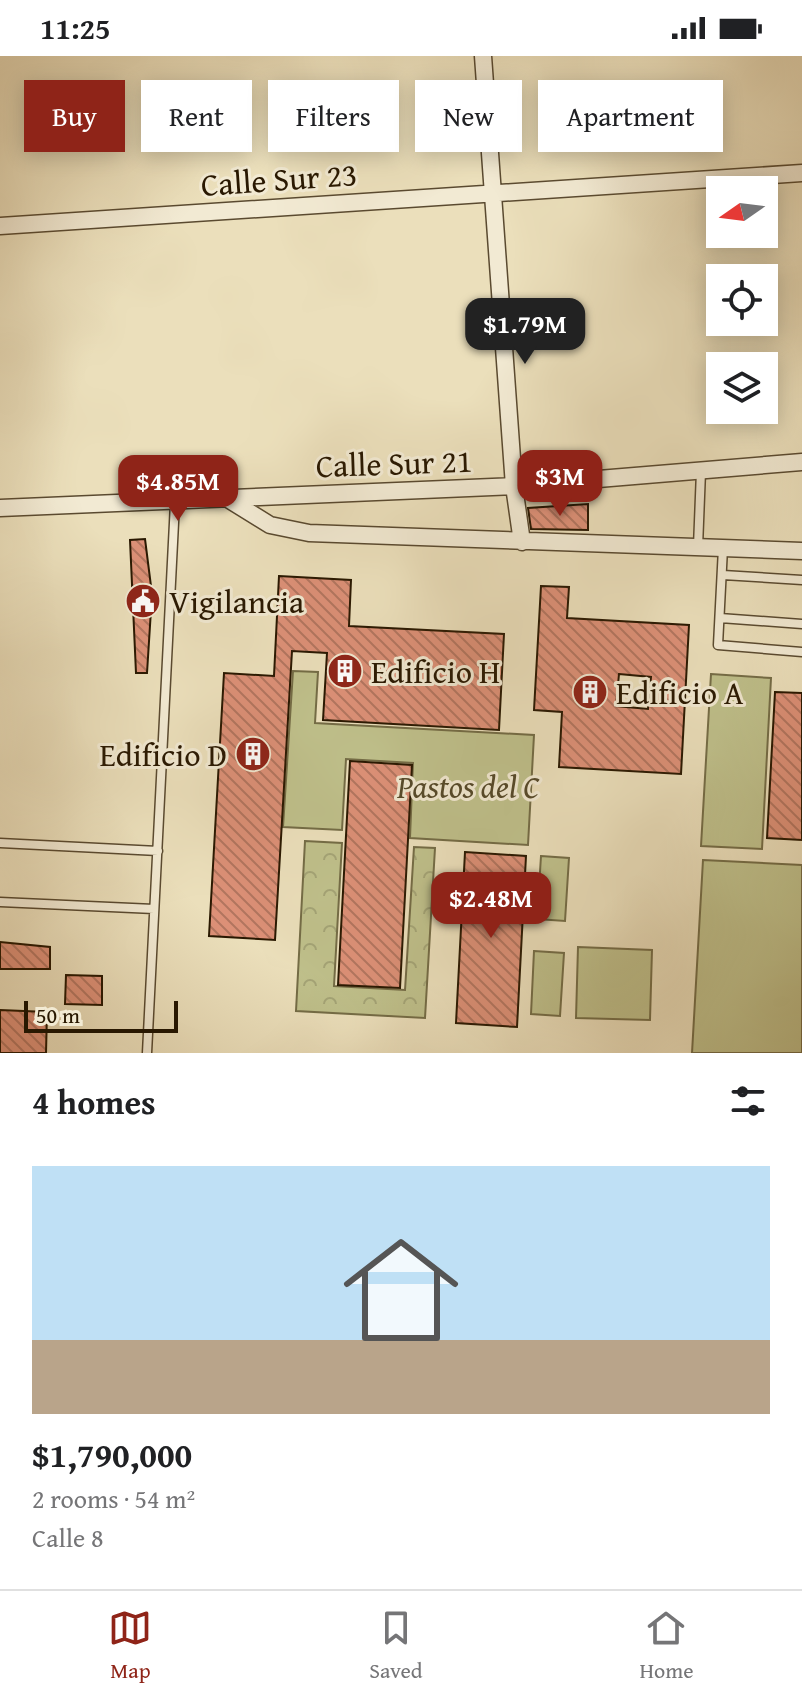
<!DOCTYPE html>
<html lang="en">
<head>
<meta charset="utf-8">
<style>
  :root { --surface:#fff; --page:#f2f2f2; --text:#202124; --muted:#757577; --line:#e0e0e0; --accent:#8f2418 }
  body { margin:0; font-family:"Gentium Book Plus",serif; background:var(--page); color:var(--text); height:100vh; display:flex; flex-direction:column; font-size:30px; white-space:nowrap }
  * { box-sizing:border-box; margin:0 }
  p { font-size:26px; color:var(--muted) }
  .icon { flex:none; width:44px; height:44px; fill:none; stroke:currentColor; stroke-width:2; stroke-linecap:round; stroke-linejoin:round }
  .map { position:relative; height:997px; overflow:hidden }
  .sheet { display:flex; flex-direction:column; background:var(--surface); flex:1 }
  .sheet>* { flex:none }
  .top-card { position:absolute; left:24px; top:24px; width:754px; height:72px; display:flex; gap:16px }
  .needle { width:52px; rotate:256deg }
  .fabs { position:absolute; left:706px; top:120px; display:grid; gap:16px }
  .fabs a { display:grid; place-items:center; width:72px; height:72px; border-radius:0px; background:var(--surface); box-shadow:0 4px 20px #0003; font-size:40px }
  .scale { position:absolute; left:24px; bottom:20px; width:154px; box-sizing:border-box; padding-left:8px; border:4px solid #291801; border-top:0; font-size:22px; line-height:28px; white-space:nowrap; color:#291801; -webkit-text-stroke:6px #f2ead3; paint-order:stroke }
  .price { position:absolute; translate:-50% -68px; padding:0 18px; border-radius:16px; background:var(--accent); color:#fff; font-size:26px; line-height:52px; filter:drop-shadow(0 2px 4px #0008) }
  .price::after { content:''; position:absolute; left:50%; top:48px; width:24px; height:18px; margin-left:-12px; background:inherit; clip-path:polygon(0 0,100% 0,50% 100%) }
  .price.active { background:#222; color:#fff }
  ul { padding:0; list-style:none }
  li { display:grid; align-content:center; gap:16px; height:424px; padding:0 32px }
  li+li { border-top:2px solid var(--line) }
  li span { display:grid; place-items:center; height:248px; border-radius:0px; color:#555 }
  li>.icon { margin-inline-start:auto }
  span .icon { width:144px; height:144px; fill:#fffc; stroke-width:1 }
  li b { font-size:34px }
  h2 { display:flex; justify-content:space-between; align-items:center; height:96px; padding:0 32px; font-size:34px }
  .chip { padding:0 28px; border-radius:0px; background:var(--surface); box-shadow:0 4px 20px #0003; font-size:28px; line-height:72px }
  .chip.active { background:var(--accent); color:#fff }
  .status { display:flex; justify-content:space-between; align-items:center; height:56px; padding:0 40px; background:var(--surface); direction:ltr }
  .status svg { height:22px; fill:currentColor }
  .tab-bar { display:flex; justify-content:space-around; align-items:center; height:112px; border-top:2px solid var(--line); background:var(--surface); font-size:22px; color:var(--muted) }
  .tab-bar a { display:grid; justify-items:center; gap:4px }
  .tab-bar .active { color:var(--accent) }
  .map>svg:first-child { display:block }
</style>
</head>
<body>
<div class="status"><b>11:25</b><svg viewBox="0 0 49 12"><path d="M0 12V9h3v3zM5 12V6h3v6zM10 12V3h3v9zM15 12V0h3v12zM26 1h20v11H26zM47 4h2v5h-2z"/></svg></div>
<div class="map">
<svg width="802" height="997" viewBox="0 0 802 997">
  <defs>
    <pattern id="forest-crowns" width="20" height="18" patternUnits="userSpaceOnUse" patternTransform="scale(2)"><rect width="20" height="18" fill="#bfc08b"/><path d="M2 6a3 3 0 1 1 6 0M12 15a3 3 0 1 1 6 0" fill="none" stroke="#a4a476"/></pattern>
    <pattern id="building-back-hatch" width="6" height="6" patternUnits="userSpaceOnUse" patternTransform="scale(2)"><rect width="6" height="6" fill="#dc9077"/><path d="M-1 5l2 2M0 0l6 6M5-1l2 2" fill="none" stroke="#b2755f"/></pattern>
  </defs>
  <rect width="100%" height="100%" fill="#ebdfbb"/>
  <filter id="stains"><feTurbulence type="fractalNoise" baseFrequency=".0025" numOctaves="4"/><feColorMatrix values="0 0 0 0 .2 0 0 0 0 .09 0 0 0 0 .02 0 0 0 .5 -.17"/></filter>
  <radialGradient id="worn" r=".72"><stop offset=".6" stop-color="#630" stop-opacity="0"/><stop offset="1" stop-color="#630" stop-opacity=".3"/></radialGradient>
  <path fill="url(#forest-crowns)" stroke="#746c46" stroke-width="2" d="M305,785l37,2 -8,143 71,4 9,-143 21,1 -10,170 -129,-7z"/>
  <path fill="#bfc08b" stroke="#746c46" stroke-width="2" d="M293,615l25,1 -3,51 219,12 -6,110 -118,-7 3,-75 -67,-4 -4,71 -59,-3z
    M711,618l60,4 -9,171 -61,-3z
    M541,800l28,2 -4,63 -28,-2z
    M703,804l99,5v188h-110z
    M578,891l74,3 -2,70 -74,-2z
    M534,895l30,2 -4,63 -29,-2z"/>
  <path fill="url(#building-back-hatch)" stroke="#291801" stroke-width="2" fill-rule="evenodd" d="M588,448v26l-57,-1 -3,-21z
    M145,483l7,55 -5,79h-11l-6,-133z
    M279,520l72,4 -2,46 155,8 -5,96 -176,-10 4,-67 -35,-2 -17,289 -66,-4 15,-263 50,3z
    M541,530l28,1 -2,31 122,7 -8,149 -122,-7 3,-55 -28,-2zM619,618l32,3 -3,32 -32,-3z
    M775,636l27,1v147l-35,-2z
    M350,705l62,4 -12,223 -62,-3z
    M465,796l61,4 -9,171 -61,-4z
    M0,886l50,5v22h-50z
    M66,919l36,1v29l-37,-1z
    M0,954l47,2 -1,41h-46z"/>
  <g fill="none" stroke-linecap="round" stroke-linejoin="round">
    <defs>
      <path id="lane" d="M698,491l3,-76
        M723,492l-5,97 84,7
        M723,519l79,5
        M720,562l82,6
        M0,787l158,8
        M0,846l154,7
        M147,997l28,-550"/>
      <path id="street" d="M483,0l31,430 8,56
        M0,170l802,-53
        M228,443l42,26 39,8 493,18
        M0,452l514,-22 288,-24"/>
    </defs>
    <use href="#lane" stroke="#5a4a30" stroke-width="11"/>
    <use href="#street" stroke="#5a4a30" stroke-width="19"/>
    <use href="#lane" stroke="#f2ead3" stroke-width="8"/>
    <use href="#street" stroke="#f2ead3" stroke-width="16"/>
  </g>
  <defs>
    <symbol id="civic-disc" viewBox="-11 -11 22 22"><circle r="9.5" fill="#8f2418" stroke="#f2ead3"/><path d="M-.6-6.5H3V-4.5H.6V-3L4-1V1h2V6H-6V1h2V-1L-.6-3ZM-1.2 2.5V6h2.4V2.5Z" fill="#fff"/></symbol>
    <symbol id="building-disc" viewBox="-11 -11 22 22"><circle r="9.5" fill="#8f2418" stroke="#f2ead3"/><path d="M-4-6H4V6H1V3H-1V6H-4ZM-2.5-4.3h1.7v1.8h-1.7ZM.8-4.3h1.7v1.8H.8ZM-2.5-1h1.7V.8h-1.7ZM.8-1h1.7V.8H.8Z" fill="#fff"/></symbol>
  </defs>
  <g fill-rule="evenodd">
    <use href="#civic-disc" x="123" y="525" width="40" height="40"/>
    <use href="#building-disc" x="325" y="595" width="40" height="40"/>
    <use href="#building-disc" x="570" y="616" width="40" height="40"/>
    <use href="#building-disc" x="233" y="678" width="40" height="40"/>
  </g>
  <g text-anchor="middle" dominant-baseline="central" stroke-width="6" stroke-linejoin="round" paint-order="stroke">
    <g font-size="32" fill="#291801" stroke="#f2ead3">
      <text transform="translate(279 123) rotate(-4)">Calle Sur 23</text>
      <text transform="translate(394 407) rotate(-2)">Calle Sur 21</text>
    </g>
    <g font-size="32" fill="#291801" stroke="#f2ead3" text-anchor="start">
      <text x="169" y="545">Vigilancia</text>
      <text x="371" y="615">Edificio H</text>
      <text x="616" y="636">Edificio A</text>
      <text x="227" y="698" text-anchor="end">Edificio D</text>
    </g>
    <g font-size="32" font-style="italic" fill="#564a2a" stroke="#f2ead3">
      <text x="468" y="730">Pastos del C</text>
    </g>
  </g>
  <rect width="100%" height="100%" filter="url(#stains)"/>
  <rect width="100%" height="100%" fill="url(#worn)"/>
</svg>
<div class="fabs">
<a><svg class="needle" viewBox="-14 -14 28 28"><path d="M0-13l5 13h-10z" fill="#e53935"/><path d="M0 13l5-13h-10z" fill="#757577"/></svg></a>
<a><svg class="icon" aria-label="locate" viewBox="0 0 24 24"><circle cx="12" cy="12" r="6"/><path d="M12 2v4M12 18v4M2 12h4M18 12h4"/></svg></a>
<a><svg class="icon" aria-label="layers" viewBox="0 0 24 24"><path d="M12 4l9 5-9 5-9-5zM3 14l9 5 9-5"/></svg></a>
</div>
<div class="scale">50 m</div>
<b class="price active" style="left:525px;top:310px">$1.79M</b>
<b class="price" style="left:560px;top:462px">$3M</b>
<b class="price" style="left:178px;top:467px">$4.85M</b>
<b class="price" style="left:491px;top:884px">$2.48M</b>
<div class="top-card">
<a class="chip active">Buy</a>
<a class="chip">Rent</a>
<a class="chip">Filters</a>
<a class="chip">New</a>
<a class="chip">Apartment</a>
</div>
</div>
<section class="sheet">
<h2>4 homes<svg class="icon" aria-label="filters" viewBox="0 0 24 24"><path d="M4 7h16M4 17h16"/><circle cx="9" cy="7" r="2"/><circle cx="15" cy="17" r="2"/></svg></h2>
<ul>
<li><span style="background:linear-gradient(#bfe0f5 70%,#b9a48a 0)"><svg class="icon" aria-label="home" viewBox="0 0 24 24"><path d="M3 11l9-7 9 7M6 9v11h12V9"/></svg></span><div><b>$1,790,000</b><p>2 rooms · 54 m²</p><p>Calle 8</p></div></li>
</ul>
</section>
<nav class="tab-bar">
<a class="active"><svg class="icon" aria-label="map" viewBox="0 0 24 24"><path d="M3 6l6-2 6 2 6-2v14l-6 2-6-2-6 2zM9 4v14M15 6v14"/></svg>Map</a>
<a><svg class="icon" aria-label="saved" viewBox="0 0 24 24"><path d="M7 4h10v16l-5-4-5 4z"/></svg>Saved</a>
<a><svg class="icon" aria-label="home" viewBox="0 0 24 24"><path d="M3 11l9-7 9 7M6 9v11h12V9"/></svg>Home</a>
</nav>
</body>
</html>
